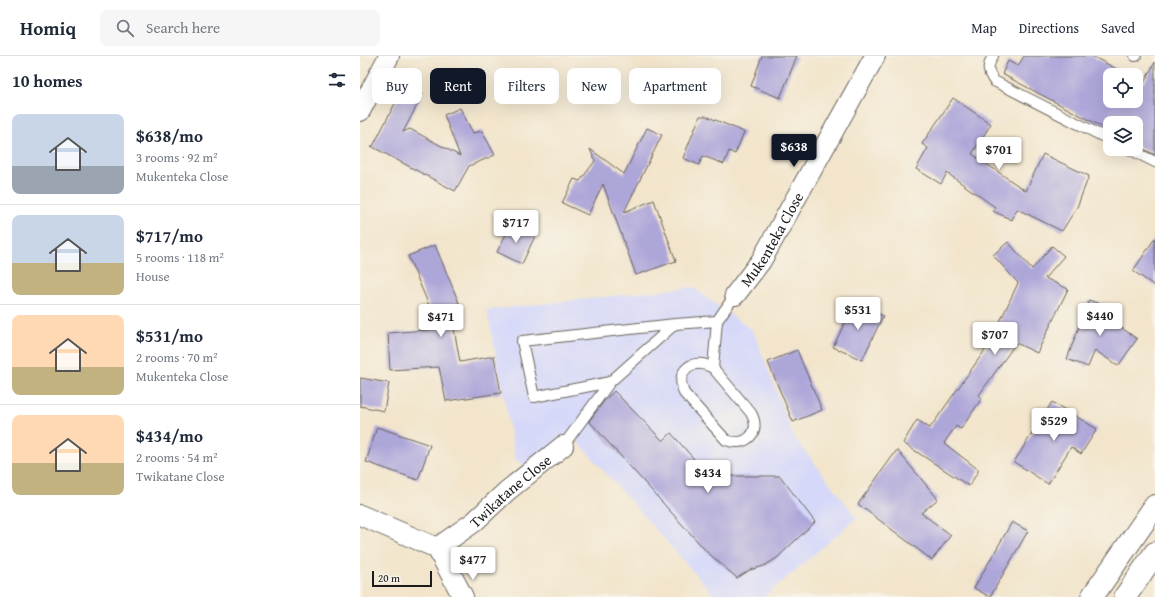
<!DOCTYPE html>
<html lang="en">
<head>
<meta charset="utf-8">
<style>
  :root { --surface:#fff; --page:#f6f6f7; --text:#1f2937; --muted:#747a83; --line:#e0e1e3; --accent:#111827 }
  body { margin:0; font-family:"Gentium Book Plus",serif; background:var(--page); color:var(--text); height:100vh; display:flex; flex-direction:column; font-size:15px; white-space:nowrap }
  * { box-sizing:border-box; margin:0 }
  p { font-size:13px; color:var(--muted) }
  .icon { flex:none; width:22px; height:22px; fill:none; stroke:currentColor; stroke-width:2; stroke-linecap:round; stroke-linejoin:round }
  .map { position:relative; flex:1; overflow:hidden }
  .drawer { display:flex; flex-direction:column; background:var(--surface); width:360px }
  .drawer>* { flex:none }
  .banner { position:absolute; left:12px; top:12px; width:380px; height:36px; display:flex; gap:8px }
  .tools { position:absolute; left:743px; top:12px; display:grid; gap:8px }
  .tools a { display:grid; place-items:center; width:40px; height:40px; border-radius:8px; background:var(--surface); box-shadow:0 4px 16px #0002; font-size:20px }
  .scale { position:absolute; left:12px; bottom:10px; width:60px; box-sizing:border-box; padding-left:4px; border:2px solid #1c1c1c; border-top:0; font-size:11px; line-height:14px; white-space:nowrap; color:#1c1c1c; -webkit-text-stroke:3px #f7f3e8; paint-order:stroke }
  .price { position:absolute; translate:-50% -34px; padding:0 9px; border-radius:4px; background:#fff; color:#222; font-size:13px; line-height:26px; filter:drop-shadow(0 1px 2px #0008) }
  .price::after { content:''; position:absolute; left:50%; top:24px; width:12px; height:9px; margin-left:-6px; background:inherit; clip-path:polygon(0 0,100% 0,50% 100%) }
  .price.on { background:var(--accent); color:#fff }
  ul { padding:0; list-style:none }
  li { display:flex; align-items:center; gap:12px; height:100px; padding:0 12px }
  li+li { border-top:1px solid var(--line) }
  li span { display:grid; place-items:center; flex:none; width:112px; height:80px; border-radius:8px; color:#555 }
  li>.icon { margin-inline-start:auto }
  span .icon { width:48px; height:48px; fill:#fffc; stroke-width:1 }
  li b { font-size:17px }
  h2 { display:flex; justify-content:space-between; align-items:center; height:48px; padding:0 12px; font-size:17px }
  .chip { padding:0 14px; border-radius:8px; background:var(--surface); box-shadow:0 4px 16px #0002; font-size:14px; line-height:36px }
  .chip.on { background:var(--accent); color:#fff }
  header { display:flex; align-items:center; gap:24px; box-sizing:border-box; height:56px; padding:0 20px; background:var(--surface); border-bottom:1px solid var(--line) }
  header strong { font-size:19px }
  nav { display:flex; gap:22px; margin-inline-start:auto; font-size:14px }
  .search { width:280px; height:36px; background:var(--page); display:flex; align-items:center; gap:10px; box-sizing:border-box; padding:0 14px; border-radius:8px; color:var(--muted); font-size:15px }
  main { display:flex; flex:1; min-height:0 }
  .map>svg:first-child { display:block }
</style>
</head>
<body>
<header>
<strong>Homiq</strong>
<div class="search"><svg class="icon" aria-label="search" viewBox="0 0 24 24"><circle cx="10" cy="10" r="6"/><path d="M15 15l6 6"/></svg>Search here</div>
<nav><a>Map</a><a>Directions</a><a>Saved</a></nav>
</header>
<main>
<section class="drawer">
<h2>10 homes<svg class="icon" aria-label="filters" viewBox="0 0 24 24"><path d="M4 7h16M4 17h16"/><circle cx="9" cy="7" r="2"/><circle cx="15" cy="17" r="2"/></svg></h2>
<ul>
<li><span style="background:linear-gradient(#c9d6e8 65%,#9aa5b1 0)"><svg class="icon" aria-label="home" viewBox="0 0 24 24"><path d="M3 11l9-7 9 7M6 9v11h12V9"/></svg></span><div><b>$638/mo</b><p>3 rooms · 92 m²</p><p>Mukenteka Close</p></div></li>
<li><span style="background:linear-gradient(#c9d6e8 60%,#c2b280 0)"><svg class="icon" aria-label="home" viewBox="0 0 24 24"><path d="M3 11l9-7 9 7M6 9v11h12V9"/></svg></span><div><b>$717/mo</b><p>5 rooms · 118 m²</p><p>House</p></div></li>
<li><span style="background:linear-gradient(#ffd9b3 65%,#c2b280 0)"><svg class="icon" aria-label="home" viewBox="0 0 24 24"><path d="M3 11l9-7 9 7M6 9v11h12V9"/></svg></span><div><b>$531/mo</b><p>2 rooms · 70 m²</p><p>Mukenteka Close</p></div></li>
<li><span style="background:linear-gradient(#ffd9b3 60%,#c2b280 0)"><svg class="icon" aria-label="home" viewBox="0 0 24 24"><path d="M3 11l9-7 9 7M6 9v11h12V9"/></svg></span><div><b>$434/mo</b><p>2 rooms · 54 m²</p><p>Twikatane Close</p></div></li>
</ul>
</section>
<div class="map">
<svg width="795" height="541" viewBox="0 0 795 541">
  <rect width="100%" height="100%" fill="#f7f3e8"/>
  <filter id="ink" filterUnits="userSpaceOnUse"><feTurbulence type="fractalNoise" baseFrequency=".025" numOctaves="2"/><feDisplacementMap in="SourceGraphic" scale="8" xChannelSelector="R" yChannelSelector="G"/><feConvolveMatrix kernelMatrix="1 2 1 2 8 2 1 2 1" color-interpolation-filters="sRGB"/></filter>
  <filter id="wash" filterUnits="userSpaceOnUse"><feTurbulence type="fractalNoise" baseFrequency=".012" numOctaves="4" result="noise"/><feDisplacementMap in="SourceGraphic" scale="16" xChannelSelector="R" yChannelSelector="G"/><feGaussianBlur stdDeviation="0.9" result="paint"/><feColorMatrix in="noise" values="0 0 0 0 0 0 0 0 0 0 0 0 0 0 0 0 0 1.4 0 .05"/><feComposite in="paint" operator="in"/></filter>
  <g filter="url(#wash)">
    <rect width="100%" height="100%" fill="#f2e5cc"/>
    <path fill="#d5d8f9" d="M332,231l61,44 41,106 63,81 -93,79h-48l-145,-163 -46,34 -7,-7 -2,-1 -29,-150z"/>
    <g id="blocks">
      <path fill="#ada6d9" d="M402,0h35l-17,42 -29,-12z
        M664,0h68l36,19h-18v26h26v-22l8,4 11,-21v93l-19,-10v-22h-26v8l-108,-57 6,-13 10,5z
        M45,28l18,10 -20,38 7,-3 50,27 -16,-41 16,-7 13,25 9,-2 13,24 -26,11 -14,25 -84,-45h2z
        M593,42l38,26 -19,30 54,37 17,-37 46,22 -12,31 -15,24 -45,-22 -5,11 -19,-9 2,-4 -48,-34 -6,11 -25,-15 12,-21 -6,-4z
        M340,60h6l38,16 -9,22 -6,-3 -5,13 -21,-8 -4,9 -16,-7z
        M287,72l15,7 -38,77 30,-12 22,61 -40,14 -33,-91 -15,31 -26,-12 12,-24 6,2 15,-20 -5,-12 34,25z
        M151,168l24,12 -13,28 -25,-12z
        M795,182v48l-22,-15z
        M648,186l24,27 20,-23 12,10 -19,22 23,11 -31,64 -21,-10 -37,52 3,3 -21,31 -5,-3 -12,17 35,27 -10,16 -66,-43 14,-23 13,8 60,-85 28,-60 -25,-28z
        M75,189l24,58 -9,4 10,55 34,-6 7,37 -55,8 -7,-34 -49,3 -2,-37 51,-4 -31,-73z
        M729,244l22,8 -4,9 30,22 -19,27 -23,-16 -7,17 -21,-8z
        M495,246l28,14 -21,44 -29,-13z
        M437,294l25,60 -29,12 -25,-60z
        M0,322l29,5 -5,28 -24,-5z
        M254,335l49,50 8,-8 38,43h71l35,46 -38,36 -13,8 -14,4 -13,8 -30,-26 -118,-131 16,-21z
        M692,346l45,27 -16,25 -10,-7 -23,37 -34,-22z
        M17,371l53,18 -12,35 -52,-18z
        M537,394l41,49 -17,14 30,22 -19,25 -74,-56z
        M652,466l16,9 -38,66 -16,-9z"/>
    </g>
  </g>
  <g filter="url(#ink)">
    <use href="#blocks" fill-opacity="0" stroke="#67625a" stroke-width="1"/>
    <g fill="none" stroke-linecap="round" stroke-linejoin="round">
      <defs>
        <path id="service" d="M633,0c-6,11 -6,15 1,25l116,59
          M775,0h1
          M769,93l26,13
          M353,312c-20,-12 -39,3 -29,25l42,47c20,8 36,-8 25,-27l-38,-45 4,-47 18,-26
          M250,326l-76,15 -12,-56 153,-17
          M203,390l47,-64 65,-58 42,-3"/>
        <g id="minor">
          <path d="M0,55l29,-55"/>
          <path id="s1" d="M375,239l26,-34 114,-205"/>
          <path d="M0,459l77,33 26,49"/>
          <path id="s2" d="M77,492l37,-26 33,-31 56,-45"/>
        </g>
        <path id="secondary" d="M732,541l63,-91
          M765,541l30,-44"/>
      </defs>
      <use href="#service" stroke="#67625a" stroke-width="12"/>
      <use href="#minor" stroke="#67625a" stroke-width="22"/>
      <use href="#secondary" stroke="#67625a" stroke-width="24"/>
      <use href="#service" stroke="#fff" stroke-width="10"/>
      <use href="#minor" stroke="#fff" stroke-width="20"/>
      <use href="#secondary" stroke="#fff" stroke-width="22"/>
    </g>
  </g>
  <g text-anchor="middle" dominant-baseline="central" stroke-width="4" stroke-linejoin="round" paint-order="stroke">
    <g font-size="15" fill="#1c1c1c" stroke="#f7f3e8">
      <text stroke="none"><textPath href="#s1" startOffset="67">Mukenteka Close</textPath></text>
      <text stroke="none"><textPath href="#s2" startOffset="93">Twikatane Close</textPath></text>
    </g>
  </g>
</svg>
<div class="tools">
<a><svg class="icon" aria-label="locate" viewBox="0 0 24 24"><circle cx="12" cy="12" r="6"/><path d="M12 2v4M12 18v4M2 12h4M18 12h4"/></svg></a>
<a><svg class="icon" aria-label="layers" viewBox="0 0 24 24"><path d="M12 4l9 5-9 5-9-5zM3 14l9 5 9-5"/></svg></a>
</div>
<div class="scale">20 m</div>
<b class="price on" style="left:434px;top:112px">$638</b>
<b class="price" style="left:639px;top:115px">$701</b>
<b class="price" style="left:156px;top:188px">$717</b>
<b class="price" style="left:498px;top:275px">$531</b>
<b class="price" style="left:740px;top:281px">$440</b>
<b class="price" style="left:81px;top:282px">$471</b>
<b class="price" style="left:635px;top:300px">$707</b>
<b class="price" style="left:694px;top:386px">$529</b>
<b class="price" style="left:348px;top:438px">$434</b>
<b class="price" style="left:113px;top:525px">$477</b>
<div class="banner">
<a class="chip">Buy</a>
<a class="chip on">Rent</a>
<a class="chip">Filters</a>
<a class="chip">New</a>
<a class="chip">Apartment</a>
</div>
</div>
</main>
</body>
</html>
